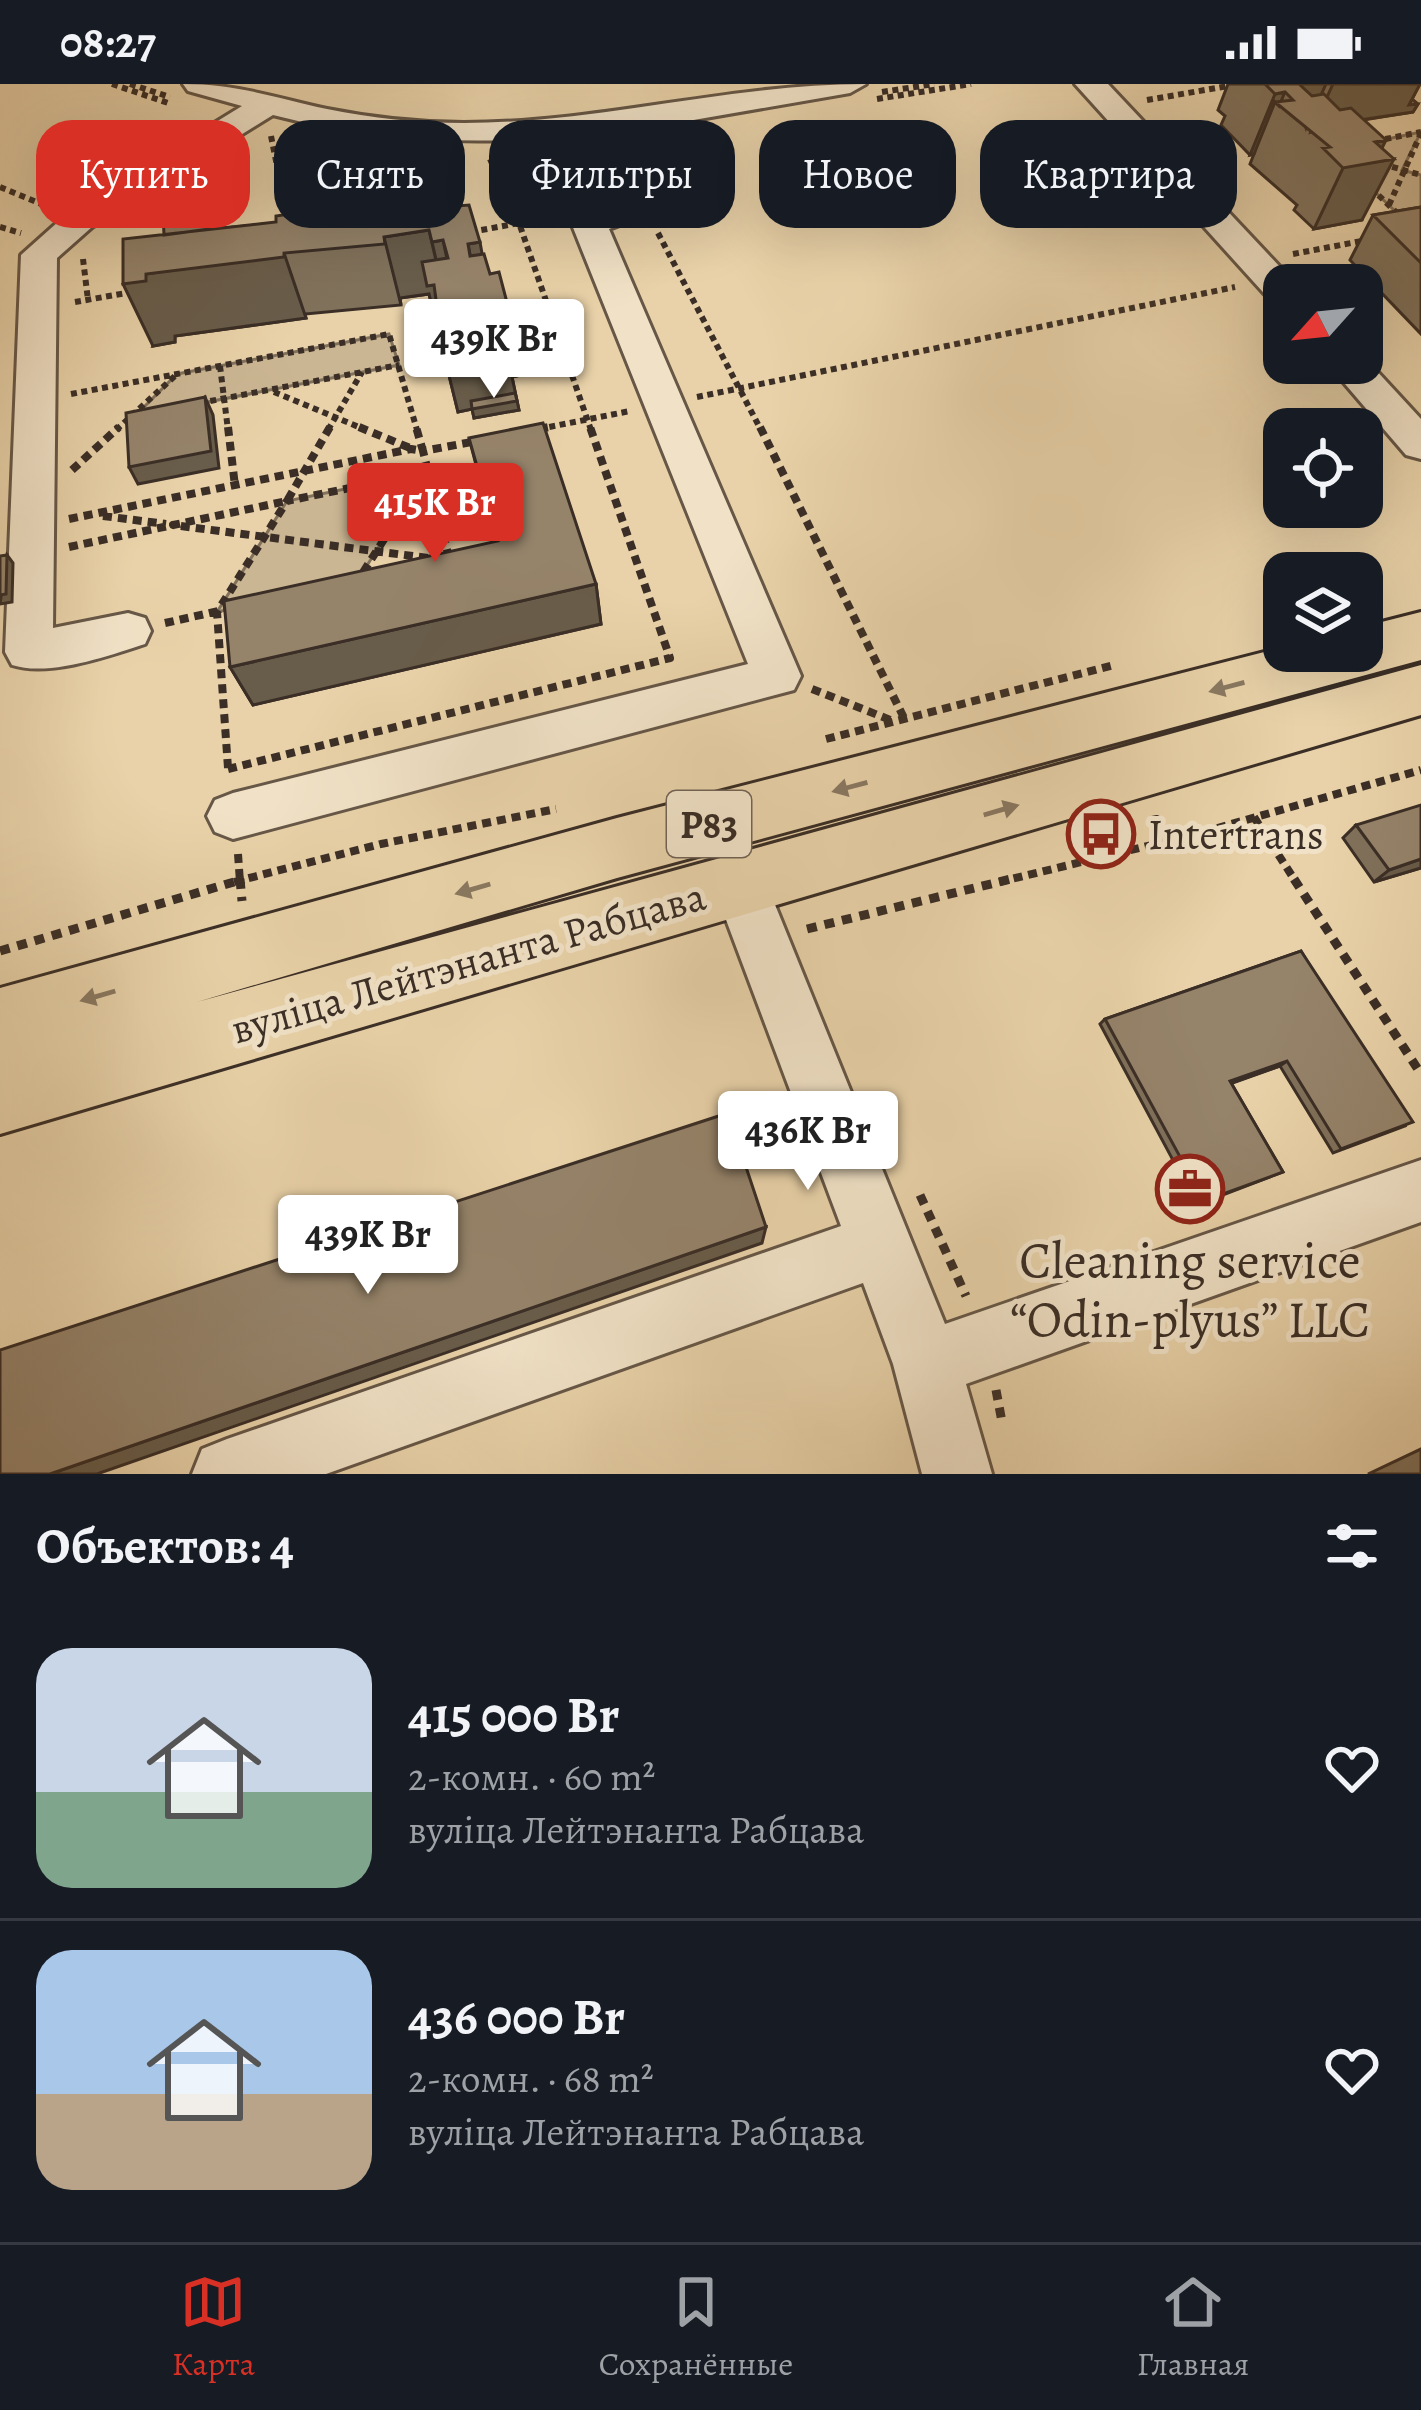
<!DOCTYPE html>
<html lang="ru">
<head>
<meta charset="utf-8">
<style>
  :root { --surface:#171b24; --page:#20242c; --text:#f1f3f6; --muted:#9ea1a6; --line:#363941; --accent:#d93025 }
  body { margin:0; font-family:Alegreya,serif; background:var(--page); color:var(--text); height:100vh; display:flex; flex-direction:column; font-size:45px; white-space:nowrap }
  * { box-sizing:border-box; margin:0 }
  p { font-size:39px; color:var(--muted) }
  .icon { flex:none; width:66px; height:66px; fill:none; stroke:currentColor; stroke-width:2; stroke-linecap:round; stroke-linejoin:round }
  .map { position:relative; height:1390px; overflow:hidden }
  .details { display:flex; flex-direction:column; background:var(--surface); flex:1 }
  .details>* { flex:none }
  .top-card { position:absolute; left:36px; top:36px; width:1350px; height:108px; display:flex; gap:24px }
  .needle { width:78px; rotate:243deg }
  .tools { position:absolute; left:1263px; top:180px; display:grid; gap:24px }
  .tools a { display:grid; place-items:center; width:120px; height:120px; border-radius:24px; background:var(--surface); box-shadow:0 12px 48px #0002; font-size:60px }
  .price { position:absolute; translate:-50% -102px; padding:0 27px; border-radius:12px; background:#fff; color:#222; font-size:39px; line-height:78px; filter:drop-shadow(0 3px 6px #0008) }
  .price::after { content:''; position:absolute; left:50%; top:72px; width:36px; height:27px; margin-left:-18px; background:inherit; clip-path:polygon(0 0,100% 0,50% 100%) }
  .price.active { background:var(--accent); color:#fff }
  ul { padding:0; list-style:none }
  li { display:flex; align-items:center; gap:36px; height:300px; padding:0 36px }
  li+li { border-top:3px solid var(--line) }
  li span { display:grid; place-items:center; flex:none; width:336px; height:240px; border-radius:36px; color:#555 }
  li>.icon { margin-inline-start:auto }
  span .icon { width:144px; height:144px; fill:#fffc; stroke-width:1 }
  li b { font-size:51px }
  h2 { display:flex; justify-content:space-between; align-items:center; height:144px; padding:0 36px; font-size:51px }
  .pill { padding:0 42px; border-radius:36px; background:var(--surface); box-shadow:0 12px 48px #0002; font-size:42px; line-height:108px }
  .pill.active { background:var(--accent); color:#fff }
  .status { display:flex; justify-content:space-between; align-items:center; height:84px; padding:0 60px; background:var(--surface); direction:ltr }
  .status svg { height:33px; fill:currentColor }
  .dock { display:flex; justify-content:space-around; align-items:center; height:168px; border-top:3px solid var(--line); background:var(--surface); font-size:33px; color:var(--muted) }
  .dock a { display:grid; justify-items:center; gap:6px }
  .dock .active { color:var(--accent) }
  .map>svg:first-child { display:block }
</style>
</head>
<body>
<div class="status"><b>08:27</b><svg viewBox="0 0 49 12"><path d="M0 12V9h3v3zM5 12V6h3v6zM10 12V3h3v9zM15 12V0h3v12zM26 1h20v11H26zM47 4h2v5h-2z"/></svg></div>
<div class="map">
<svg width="1421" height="1390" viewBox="0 0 1421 1390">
  <rect width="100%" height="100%" fill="#e9d2a9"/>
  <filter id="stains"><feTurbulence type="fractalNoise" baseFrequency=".00167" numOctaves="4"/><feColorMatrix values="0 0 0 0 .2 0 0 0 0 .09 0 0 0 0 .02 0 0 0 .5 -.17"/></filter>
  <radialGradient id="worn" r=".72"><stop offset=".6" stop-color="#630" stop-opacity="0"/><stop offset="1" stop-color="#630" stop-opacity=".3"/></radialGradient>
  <path fill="#cbb693" stroke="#82725c" stroke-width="3" d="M1421,48l-19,38 19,5v54l-6,1 -60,-57 17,-31z
    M389,250l10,31 -264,51 42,-42z
    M427,388l-70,109 -140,31 70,-111z"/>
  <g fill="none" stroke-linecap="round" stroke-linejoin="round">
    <defs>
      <path id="minor" d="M183,0c54,0 93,14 144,25 45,9 91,14 137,14 136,0 266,-39 402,-39l-16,9 -191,33 27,58 -21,24 -56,21 192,447 -7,14 -561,149 -18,-7 -8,-16 8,-16 18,-7 515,-129 -176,-439c19,-25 57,-20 80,-41l-24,-54c-121,16 -235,16 -355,-15l-181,112 -35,31 -4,370 75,-15 17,5 6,13 -6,13c-37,12 -96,33 -133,21l-7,-13 16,-397 47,-42 174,-107 -54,-15z
        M1075,0h33l189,201h-13v20l-13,-4z
        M1362,271l59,64v40l-15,-4 -79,-92h35z
        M740,777l19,7 8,17 178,439 476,-164v62l-455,162 26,90h-70l-29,-110 -30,-81 -537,191h-134l10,-25 25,-10 614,-213 -128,-341 8,-17z"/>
      <path id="highway" d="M1421,528v48l-804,218 -420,124 1224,-337v50l-1421,419v-146l617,-170 667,-171v4h78v-24z"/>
    </defs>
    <use href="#minor" stroke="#665747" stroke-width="6"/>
    <use href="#highway" stroke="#3a2e26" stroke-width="6"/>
    <path stroke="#3a2e26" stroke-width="6" stroke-dasharray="6 4.5" stroke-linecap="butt" d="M112,0l59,20
      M130,0l40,13
      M882,8l52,-8
      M877,15l94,-15
      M1147,16l93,-16
      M271,52l17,85
      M1375,57l46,-9
      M490,75l29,64
      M1382,80l39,11
      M0,103l49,20
      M1371,104l28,27
      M1389,121l32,-72
      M0,143l21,6
      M471,148l48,-9 72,207
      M658,149l103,197
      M1293,170l74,-14
      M83,175l5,41
      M75,218l57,-10
      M220,282l8,64
      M274,308l92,38
      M71,310l318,-60 28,96
      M697,313l538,-110
      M200,319l199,-38
      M539,345l91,-18
      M116,346l60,-55
      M328,346l34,-58"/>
    <path stroke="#3a2e26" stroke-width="8" stroke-dasharray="9 6" stroke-linecap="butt" d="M228,343l7,59
      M330,343l-43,74 -114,24 255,33
      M359,343l51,21
      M760,343l146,295
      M539,345l10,-2
      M72,386l47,-43
      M103,432l63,8
      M69,435l342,-70 12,2 -7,-24
      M69,463l104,-22
      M449,474l-26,-107 54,-10
      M165,539l67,-15
      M812,605l81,32
      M826,655l288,-74
      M228,684l-11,-156 70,-111 140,-29 -67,105
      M228,685l442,-111 -80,-231
      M1254,733l42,65
      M1152,736l5,-1 14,21
      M238,770l2,28
      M234,798l147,-38 175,-35
      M999,798l194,-47 228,-65"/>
    <path stroke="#3a2e26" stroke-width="9" stroke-dasharray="10 8" stroke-linecap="butt" d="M240,795l2,22
      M1294,795l127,195
      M807,845l204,-50
      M0,867l244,-72
      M920,1111l46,101
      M996,1306l6,32"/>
    <use href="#minor" fill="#f1e2c7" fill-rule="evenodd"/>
    <use href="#highway" fill="#e9d2a9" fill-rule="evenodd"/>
  </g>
  <path fill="#80715b" stroke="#3a2e26" stroke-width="3" d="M1228,0h192l-8,15 6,5 -5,8 -50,8 19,28 -20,72 -48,9 -20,-19 3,-5 -47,-41 4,-10 -4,1 -29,-30 4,-9 -7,-6z
    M102,102l4,9 -27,17 -11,-5 -4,-9z
    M215,119l8,25 234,-22 25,48 39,121 -9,2 7,33 -45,8 -2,-9 -14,3 -29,-118 -29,4 1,7 -96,9 1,4 -131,18v6l-22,4z
    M1421,123v127l-71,-74 23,-45z
    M469,354l127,146 5,40 -348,81 -23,-38 266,-126z
    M1356,741l65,43 -47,14 -31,-44z
    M1301,867l104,175 -72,27 -53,-87 -49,17 52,89 -86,33 -97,-181 5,-5z
    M1421,1365v25h-53z"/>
  <path fill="#685c4a" stroke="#3a2e26" stroke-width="3" d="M1291,0h35l-20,44z
    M1333,0h87l-11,21 9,-1 -5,8 -73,11 -29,9z
    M1285,8l-6,14 -4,-4 -21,52 -4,1 25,-61z
    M1386,56l-11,22 19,-3 -32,61 -48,9 29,-61 32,-26z
    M570,98l1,8 -22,4 -1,-9z
    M102,102l4,9 -27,17 -4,-9z
    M215,119l7,18 2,25 -60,-9z
    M429,146l14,61 5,55 -6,1 -13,-53 -29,4 1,7 -17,-68z
    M443,156l13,62 -10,1 -14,-61z
    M480,158l11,62 -11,2 -12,-62z
    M284,169l22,65 -131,18v6l-22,4 -30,-62 23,-10z
    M510,230l11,61 -9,2 7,33 -45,8 -2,-9 -14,3 -15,-61 56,-35z
    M205,313l8,18 6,53 -81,16 -9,-17z
    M7,471l6,8 -1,39 -12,2z
    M596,500l5,40 -348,81 -23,-38z
    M1421,775v9l-47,14 15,-12z
    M1287,977l-7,5 -56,20 6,-5z
    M766,1143l-4,16 -665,231h-47z"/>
  <path fill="#95836a" stroke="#3a2e26" stroke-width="3" d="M1265,0h34l13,12 12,-2 16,16 11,-2 35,32 -11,2 19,17 -51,9 -20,-20 7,-1 -55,-45 18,-2 -8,-8 -10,2z
    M565,84l5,14 -22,3 -5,-14z
    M91,97l11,5 -27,17 -11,-5z
    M453,106l4,16 12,-1 11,37 -12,2 2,12 14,-2 6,20 9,-2 11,42 -11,2 6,25 -62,10 -9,-66 -7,1 -5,-24 26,-4 -5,-18 -11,2 -3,-12 -45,7 1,7 -101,9v4l-138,17v7l-23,3v-45l153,-17v-6z
    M215,119l2,25 -53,7 -1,-23z
    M1421,123v56l-48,-48z
    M515,309l2,8 -45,8 -1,-8z
    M205,313l6,54 -82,16 -3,-54z
    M543,339l53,161 -366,83 -6,-66 274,-60 -29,-103z
    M7,471l-1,39 -6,1v-39z
    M1421,721v54l-32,11 -33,-45z
    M1301,867l112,171 -72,27 -54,-88 -57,20 53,91 -79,29 -99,-182z
    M728,1029l38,114 -716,247h-50v-124z"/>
  <defs><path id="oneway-solid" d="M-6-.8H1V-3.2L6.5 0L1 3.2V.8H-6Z" transform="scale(3)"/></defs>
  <g fill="#897861">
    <use href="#oneway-solid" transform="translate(1227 603) rotate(165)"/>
    <use href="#oneway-solid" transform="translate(850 703) rotate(165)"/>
    <use href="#oneway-solid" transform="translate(1001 726) rotate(-16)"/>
    <use href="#oneway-solid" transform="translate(473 805) rotate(164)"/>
    <use href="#oneway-solid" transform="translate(98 912) rotate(164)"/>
  </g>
  <defs>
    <symbol id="bus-ring" viewBox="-11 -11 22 22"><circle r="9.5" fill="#f1e2c7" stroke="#8f2418" stroke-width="1.5"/><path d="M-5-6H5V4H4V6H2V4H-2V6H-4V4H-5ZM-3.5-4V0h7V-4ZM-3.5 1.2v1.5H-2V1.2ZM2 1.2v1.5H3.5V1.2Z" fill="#8f2418"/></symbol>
    <symbol id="office-ring" viewBox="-11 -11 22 22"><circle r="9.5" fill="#f1e2c7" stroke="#8f2418" stroke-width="1.5"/><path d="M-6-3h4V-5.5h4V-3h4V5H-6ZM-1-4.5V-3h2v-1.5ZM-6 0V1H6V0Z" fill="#8f2418"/></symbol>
  </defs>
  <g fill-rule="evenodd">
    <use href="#bus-ring" x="1063" y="712" width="76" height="76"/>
    <use href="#office-ring" x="1152" y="1067" width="76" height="76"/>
  </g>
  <g text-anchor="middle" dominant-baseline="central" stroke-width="10" stroke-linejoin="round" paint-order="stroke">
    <rect fill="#f1e2c7" stroke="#716456" stroke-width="3" x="667" y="707" width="84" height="66" rx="9"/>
    <g font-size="39" font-weight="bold" fill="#3a2e26">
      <text x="709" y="740">Р83</text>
    </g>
    <g font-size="42" fill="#3a2e26" stroke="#f1e2c7" text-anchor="start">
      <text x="1148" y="750">Intertrans</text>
    </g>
    <g font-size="42" fill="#3a2e26" stroke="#f1e2c7">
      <text transform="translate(468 878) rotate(-16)">вуліца Лейтэнанта Рабцава</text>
    </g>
    <g font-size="51" fill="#3a2e26" stroke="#f1e2c7">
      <text x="1190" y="1177">Cleaning service<tspan x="1190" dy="59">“Odin-plyus” LLC</tspan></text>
    </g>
  </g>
  <rect width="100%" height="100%" filter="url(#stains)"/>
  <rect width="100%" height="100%" fill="url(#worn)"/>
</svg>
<div class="tools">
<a><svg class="needle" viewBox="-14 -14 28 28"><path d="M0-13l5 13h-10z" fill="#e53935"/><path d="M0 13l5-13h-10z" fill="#9ea1a6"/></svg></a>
<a><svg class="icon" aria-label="locate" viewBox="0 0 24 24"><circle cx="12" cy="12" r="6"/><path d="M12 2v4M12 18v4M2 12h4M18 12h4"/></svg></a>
<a><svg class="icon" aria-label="layers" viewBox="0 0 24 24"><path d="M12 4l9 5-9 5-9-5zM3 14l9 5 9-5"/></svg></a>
</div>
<b class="price" style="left:494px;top:317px">439K Br</b>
<b class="price active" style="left:435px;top:481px">415K Br</b>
<b class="price" style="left:808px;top:1109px">436K Br</b>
<b class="price" style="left:368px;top:1213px">439K Br</b>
<div class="top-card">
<a class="pill active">Купить</a>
<a class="pill">Снять</a>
<a class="pill">Фильтры</a>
<a class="pill">Новое</a>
<a class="pill">Квартира</a>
</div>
</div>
<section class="details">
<h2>Объектов: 4<svg class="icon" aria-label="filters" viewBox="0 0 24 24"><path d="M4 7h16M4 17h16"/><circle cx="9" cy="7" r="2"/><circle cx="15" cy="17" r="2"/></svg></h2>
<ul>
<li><span style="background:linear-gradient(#c9d6e8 60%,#7fa58c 0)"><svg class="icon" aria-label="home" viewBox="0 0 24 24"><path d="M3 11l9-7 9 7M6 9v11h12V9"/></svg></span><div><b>415 000 Br</b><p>2-комн. · 60 m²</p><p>вуліца Лейтэнанта Рабцава</p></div><svg class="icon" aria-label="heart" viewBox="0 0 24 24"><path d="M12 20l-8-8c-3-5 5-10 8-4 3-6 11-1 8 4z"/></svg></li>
<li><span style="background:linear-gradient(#a9c7e8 60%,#b9a48a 0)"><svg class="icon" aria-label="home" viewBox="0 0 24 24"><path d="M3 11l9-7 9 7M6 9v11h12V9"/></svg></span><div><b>436 000 Br</b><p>2-комн. · 68 m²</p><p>вуліца Лейтэнанта Рабцава</p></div><svg class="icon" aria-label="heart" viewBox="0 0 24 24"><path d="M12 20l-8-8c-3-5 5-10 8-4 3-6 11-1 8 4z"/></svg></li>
</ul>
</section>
<nav class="dock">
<a class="active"><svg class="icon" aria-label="map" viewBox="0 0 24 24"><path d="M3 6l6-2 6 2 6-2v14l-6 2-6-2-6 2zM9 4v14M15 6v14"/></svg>Карта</a>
<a><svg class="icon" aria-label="saved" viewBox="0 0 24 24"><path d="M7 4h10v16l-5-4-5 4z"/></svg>Сохранённые</a>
<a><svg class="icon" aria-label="home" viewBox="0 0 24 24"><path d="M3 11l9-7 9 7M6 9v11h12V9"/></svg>Главная</a>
</nav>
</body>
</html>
